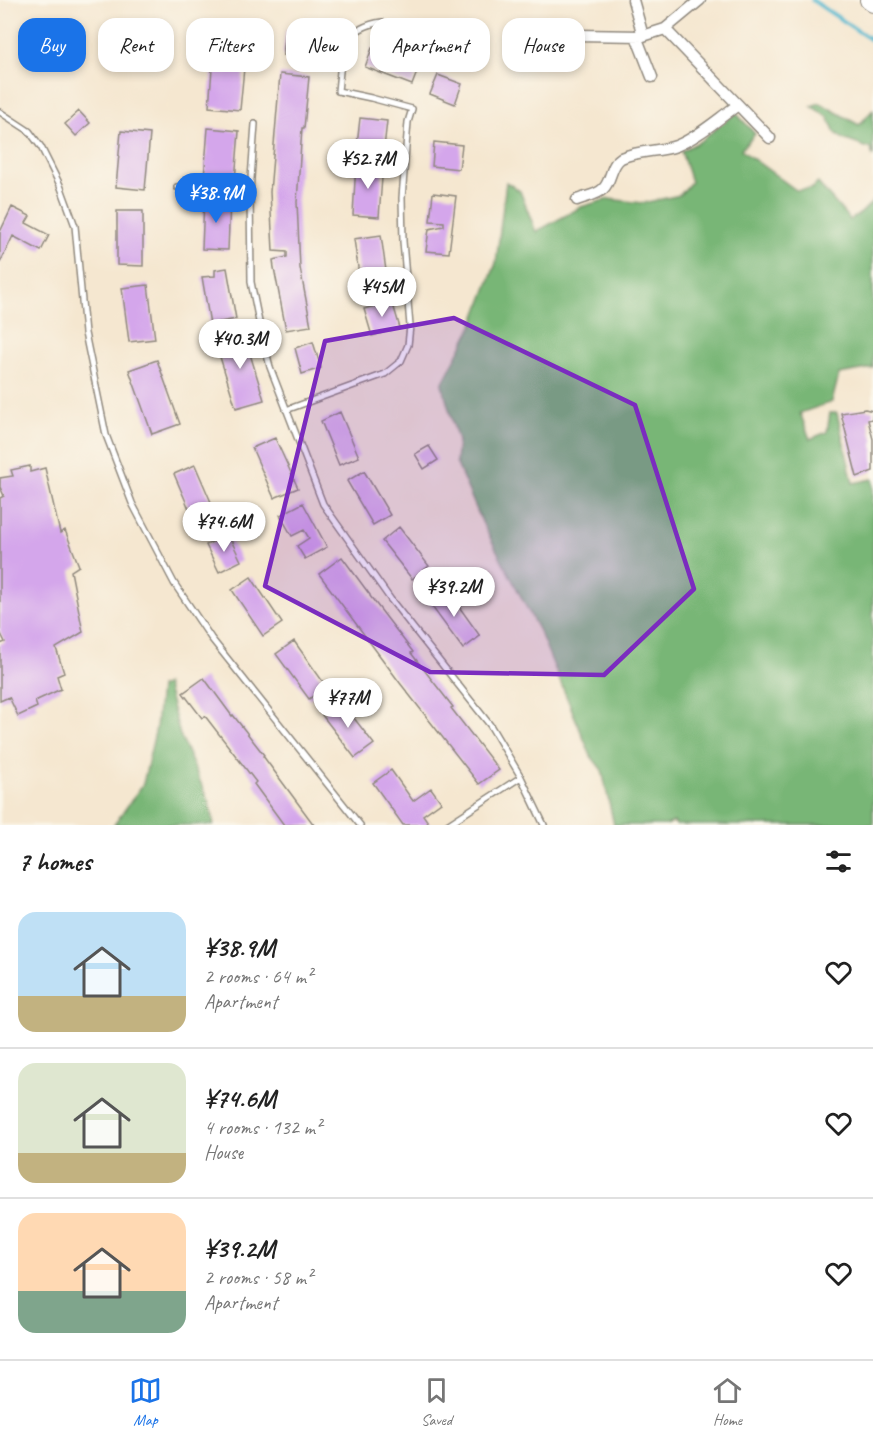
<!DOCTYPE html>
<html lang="en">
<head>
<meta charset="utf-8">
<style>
  :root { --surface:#fff; --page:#f6f6f6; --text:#222; --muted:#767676; --line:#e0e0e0; --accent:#1a73e8 }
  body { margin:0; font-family:Caveat,sans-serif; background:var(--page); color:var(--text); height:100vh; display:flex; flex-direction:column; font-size:22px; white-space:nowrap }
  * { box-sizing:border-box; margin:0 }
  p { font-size:20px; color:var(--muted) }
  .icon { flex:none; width:33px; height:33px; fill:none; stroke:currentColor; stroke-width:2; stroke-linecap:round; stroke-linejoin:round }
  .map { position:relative; height:825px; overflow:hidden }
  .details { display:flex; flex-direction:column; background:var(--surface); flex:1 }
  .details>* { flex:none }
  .hud { position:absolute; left:18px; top:18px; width:837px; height:54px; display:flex; gap:12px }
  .price { position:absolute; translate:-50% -51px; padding:0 14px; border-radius:21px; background:#fff; color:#222; font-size:20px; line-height:39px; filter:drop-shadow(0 2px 3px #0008) }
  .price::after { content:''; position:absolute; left:50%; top:36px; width:18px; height:14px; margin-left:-9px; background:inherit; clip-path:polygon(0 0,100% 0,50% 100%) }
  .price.selected { background:var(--accent); color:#fff }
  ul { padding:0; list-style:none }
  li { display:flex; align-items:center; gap:18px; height:150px; padding:0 18px }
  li+li { border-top:2px solid var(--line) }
  li span { display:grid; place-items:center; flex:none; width:168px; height:120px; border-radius:18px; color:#555 }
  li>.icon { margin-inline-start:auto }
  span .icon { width:72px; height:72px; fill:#fffc; stroke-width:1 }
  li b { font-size:26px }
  h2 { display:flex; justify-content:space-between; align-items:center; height:72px; padding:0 18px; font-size:26px }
  .pill { padding:0 21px; border-radius:18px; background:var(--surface); box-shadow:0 3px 9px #0003; font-size:21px; line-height:54px }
  .pill.selected { background:var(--accent); color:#fff }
  .tabs { display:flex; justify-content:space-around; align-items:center; height:84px; border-top:2px solid var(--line); background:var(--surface); font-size:16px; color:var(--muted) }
  .tabs a { display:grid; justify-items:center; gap:3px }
  .tabs .selected { color:var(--accent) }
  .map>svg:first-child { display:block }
</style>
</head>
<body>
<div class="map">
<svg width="873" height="825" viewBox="0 0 873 825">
  <rect width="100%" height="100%" fill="#fbf7ec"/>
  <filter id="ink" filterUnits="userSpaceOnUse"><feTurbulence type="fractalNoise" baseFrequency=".0167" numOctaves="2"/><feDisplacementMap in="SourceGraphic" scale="12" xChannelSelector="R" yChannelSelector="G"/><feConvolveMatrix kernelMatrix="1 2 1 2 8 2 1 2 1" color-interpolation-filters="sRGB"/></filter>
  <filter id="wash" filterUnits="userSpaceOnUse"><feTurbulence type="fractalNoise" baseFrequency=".008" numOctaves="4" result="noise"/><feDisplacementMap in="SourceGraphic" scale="24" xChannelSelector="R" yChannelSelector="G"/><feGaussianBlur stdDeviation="1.35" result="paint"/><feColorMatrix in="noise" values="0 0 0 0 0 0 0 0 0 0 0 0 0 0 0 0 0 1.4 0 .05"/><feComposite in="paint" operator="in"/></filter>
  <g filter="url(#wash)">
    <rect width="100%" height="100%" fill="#f5e7d0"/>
    <path fill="#78b676" stroke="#527050" stroke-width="1.5" d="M820,103l39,22 14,-15v47l-2,-8 -28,-10 -8,-7 -7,-15 -17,-11z
      M736,113l19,21 -14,16 55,40 15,-1 7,-6 32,37 12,-8 11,-11v167l-34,6 -7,28 -32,11 10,26 17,-7 3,-19h7l16,70 20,-4v346h-197l-2,-3 -8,3h-52l-12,-55 -11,-14 -50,-121 -58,-111 -27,-62 2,-21 -16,-57 30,-57 24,-64 10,-81 14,9 16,41 45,-25 27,-8 35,4 37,-8 11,-13 -10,-31 18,-9z
      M166,684l14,51 29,67 5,23h-100l29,-41 13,-56 4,-41z"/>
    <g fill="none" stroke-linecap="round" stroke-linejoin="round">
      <path stroke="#51b8cf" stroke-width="4" d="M812,0l61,41"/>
    </g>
    <g id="blocks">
      <path fill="#d4a6eb" d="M286,30l27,4 -3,25 -27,-4z
        M214,44l32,3 -6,63 -31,-3z
        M372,48l47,19 -7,18 -47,-18z
        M280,74l29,3 -5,51h-2l-5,74 3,66 11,58 -25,4 -12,-62 -1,-8 14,-3v-5l-14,-1 -3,-59z
        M438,75l24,9 -7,20 -25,-10z
        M79,111l11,12 -14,13 -11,-12z
        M360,118l27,3 -3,27 -27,-3z
        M208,128l31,3 -4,50 -31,-3z
        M121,131l29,3 -5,56 -29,-3z
        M434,142l28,3 -3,24 -27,-3z
        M356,163l27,2 -4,52 -26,-2z
        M433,193l23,3 -7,57 -23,-2 3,-22 15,-3v-4l-14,-1z
        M204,199l26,1 -2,50 -26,-1z
        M12,207l18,9 -4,7 23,12 -8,16 -28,-15 -13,27v-31z
        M117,211h26v55l-26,-1z
        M381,235l7,50 -27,4 -7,-50z
        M227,268l9,51 -26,5 -8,-47 13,-1v-6z
        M148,285l7,54 -26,3 -7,-54z
        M392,301l8,27 -28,8 -8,-27z
        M240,334h4l20,66 -28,8 -21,-67z
        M313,342l8,26 -19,6 -7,-26z
        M157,360l23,64 -28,10 -23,-64z
        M865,409l8,2 -1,8 -4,1 5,19v32l-16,6 -16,-64z
        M340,412l19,45 -20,8 -18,-44z
        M275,438l23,50 -24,10 -22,-50z
        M429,446l9,14 -14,9 -9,-15z
        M195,465l22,51 -21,9 -22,-51z
        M30,466v6l15,-4 15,65 5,-3 14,36 -8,5 12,61 -27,16 8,25 -7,3 4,13 -26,12 2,6 -19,9 -9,-19 -9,4v-57l5,-2 -5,-10v-134l4,-2 -4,-9v-9l13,-2 -2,-6z
        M364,471l26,44 -17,10 -26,-44z
        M303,503l24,44 -22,12 -8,-13 12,-8 -5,-8 -12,6 -12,-21z
        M399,527l30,39 -17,13 -30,-38z
        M228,534l13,27 -22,11 -13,-27z
        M342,557l28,38v1l43,56 -2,1 42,54 -2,1 48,62 -20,14 -79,-101 -81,-109z
        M251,577l31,46 -19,13 -31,-46z
        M445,587l35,49 -17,13 -36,-49z
        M294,641l32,45 -17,13 -33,-45z
        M204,678l28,38 1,-1 31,40 -1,1 51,69h-30l-30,-41 2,-2 -51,-66 -3,2 -19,-25z
        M340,700l34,44 -19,14 -33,-43z
        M391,770l22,31 18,-13 10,14 -18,13 7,10h-27l-30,-42z"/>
    </g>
  </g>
  <g filter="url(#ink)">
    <use href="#blocks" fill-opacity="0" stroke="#90897e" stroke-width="1.5"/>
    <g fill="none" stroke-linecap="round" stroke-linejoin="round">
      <defs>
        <path id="service" d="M0,112l29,19 12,16 19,38 15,41 10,107 21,102 26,68 42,80 37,55 149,187
          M255,124l-5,68 1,90 9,45 10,40 53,137 68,96 99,125 31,52 23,48
          M177,187l73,5
          M286,410l99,-36 16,-13 7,-16 2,-19 -7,-85 -1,-43 6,-76 4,-13 -41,-11 -33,-7 5,-49c12,-11 23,-18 39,-20
          M447,825l74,-48"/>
        <path id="minor" d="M633,0l10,36
          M665,29l105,109
          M576,35l67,1 22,-7 35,-29
          M636,36l16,41
          M577,200c7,-3 20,-5 26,-11 9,-8 7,-24 18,-31 17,-8 38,-6 55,-12 21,-8 43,-28 62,-41"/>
        <path id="trunk" d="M869,0l4,3"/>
      </defs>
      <use href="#service" stroke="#90897e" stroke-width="8"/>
      <use href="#minor" stroke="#90897e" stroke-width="13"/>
      <use href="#trunk" stroke="#90897e" stroke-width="20"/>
      <use href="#service" stroke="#fff" stroke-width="5"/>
      <use href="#minor" stroke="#fff" stroke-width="10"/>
      <use href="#trunk" stroke="#fff" stroke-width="18"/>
    </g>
  </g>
  <path fill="#7b2cbf" fill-opacity="0.2" stroke="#7b2cbf" stroke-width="4.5" stroke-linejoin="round" d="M454,318l181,87 59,184 -90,86 -174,-3 -165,-86 60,-245z"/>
</svg>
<b class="price" style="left:368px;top:190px">¥52.7M</b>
<b class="price selected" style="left:216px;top:224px">¥38.9M</b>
<b class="price" style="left:382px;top:318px">¥45M</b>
<b class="price" style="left:240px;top:370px">¥40.3M</b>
<b class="price" style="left:224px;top:553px">¥74.6M</b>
<b class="price" style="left:454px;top:618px">¥39.2M</b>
<b class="price" style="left:348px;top:729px">¥77M</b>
<div class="hud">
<a class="pill selected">Buy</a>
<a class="pill">Rent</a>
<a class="pill">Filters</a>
<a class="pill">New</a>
<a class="pill">Apartment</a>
<a class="pill">House</a>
</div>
</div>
<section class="details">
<h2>7 homes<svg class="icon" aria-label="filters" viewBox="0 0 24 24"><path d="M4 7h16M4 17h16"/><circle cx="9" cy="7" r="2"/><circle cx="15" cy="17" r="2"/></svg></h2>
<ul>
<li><span style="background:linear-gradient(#bfe0f5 70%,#c2b280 0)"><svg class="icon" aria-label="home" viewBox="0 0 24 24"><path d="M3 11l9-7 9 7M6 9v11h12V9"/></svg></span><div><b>¥38.9M</b><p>2 rooms · 64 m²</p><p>Apartment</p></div><svg class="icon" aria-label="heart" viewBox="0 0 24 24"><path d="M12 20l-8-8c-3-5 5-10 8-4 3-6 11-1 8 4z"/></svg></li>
<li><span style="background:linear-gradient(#dfe7d0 75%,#c2b280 0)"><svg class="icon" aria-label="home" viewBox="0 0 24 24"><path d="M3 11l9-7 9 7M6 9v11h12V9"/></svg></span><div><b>¥74.6M</b><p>4 rooms · 132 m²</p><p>House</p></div><svg class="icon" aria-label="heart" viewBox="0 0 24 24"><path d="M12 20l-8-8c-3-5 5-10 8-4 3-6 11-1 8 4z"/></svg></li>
<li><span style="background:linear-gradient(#ffd9b3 65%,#7fa58c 0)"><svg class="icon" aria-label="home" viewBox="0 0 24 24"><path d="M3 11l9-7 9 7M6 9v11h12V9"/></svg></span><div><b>¥39.2M</b><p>2 rooms · 58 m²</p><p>Apartment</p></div><svg class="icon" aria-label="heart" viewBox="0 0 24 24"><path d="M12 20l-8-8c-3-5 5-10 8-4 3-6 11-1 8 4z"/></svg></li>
</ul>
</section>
<nav class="tabs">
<a class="selected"><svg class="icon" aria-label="map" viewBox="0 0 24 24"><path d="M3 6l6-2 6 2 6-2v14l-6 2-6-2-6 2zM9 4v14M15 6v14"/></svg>Map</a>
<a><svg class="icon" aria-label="saved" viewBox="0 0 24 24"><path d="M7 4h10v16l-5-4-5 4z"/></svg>Saved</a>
<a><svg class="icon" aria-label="home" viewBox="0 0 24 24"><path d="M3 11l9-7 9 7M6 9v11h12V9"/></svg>Home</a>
</nav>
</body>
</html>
